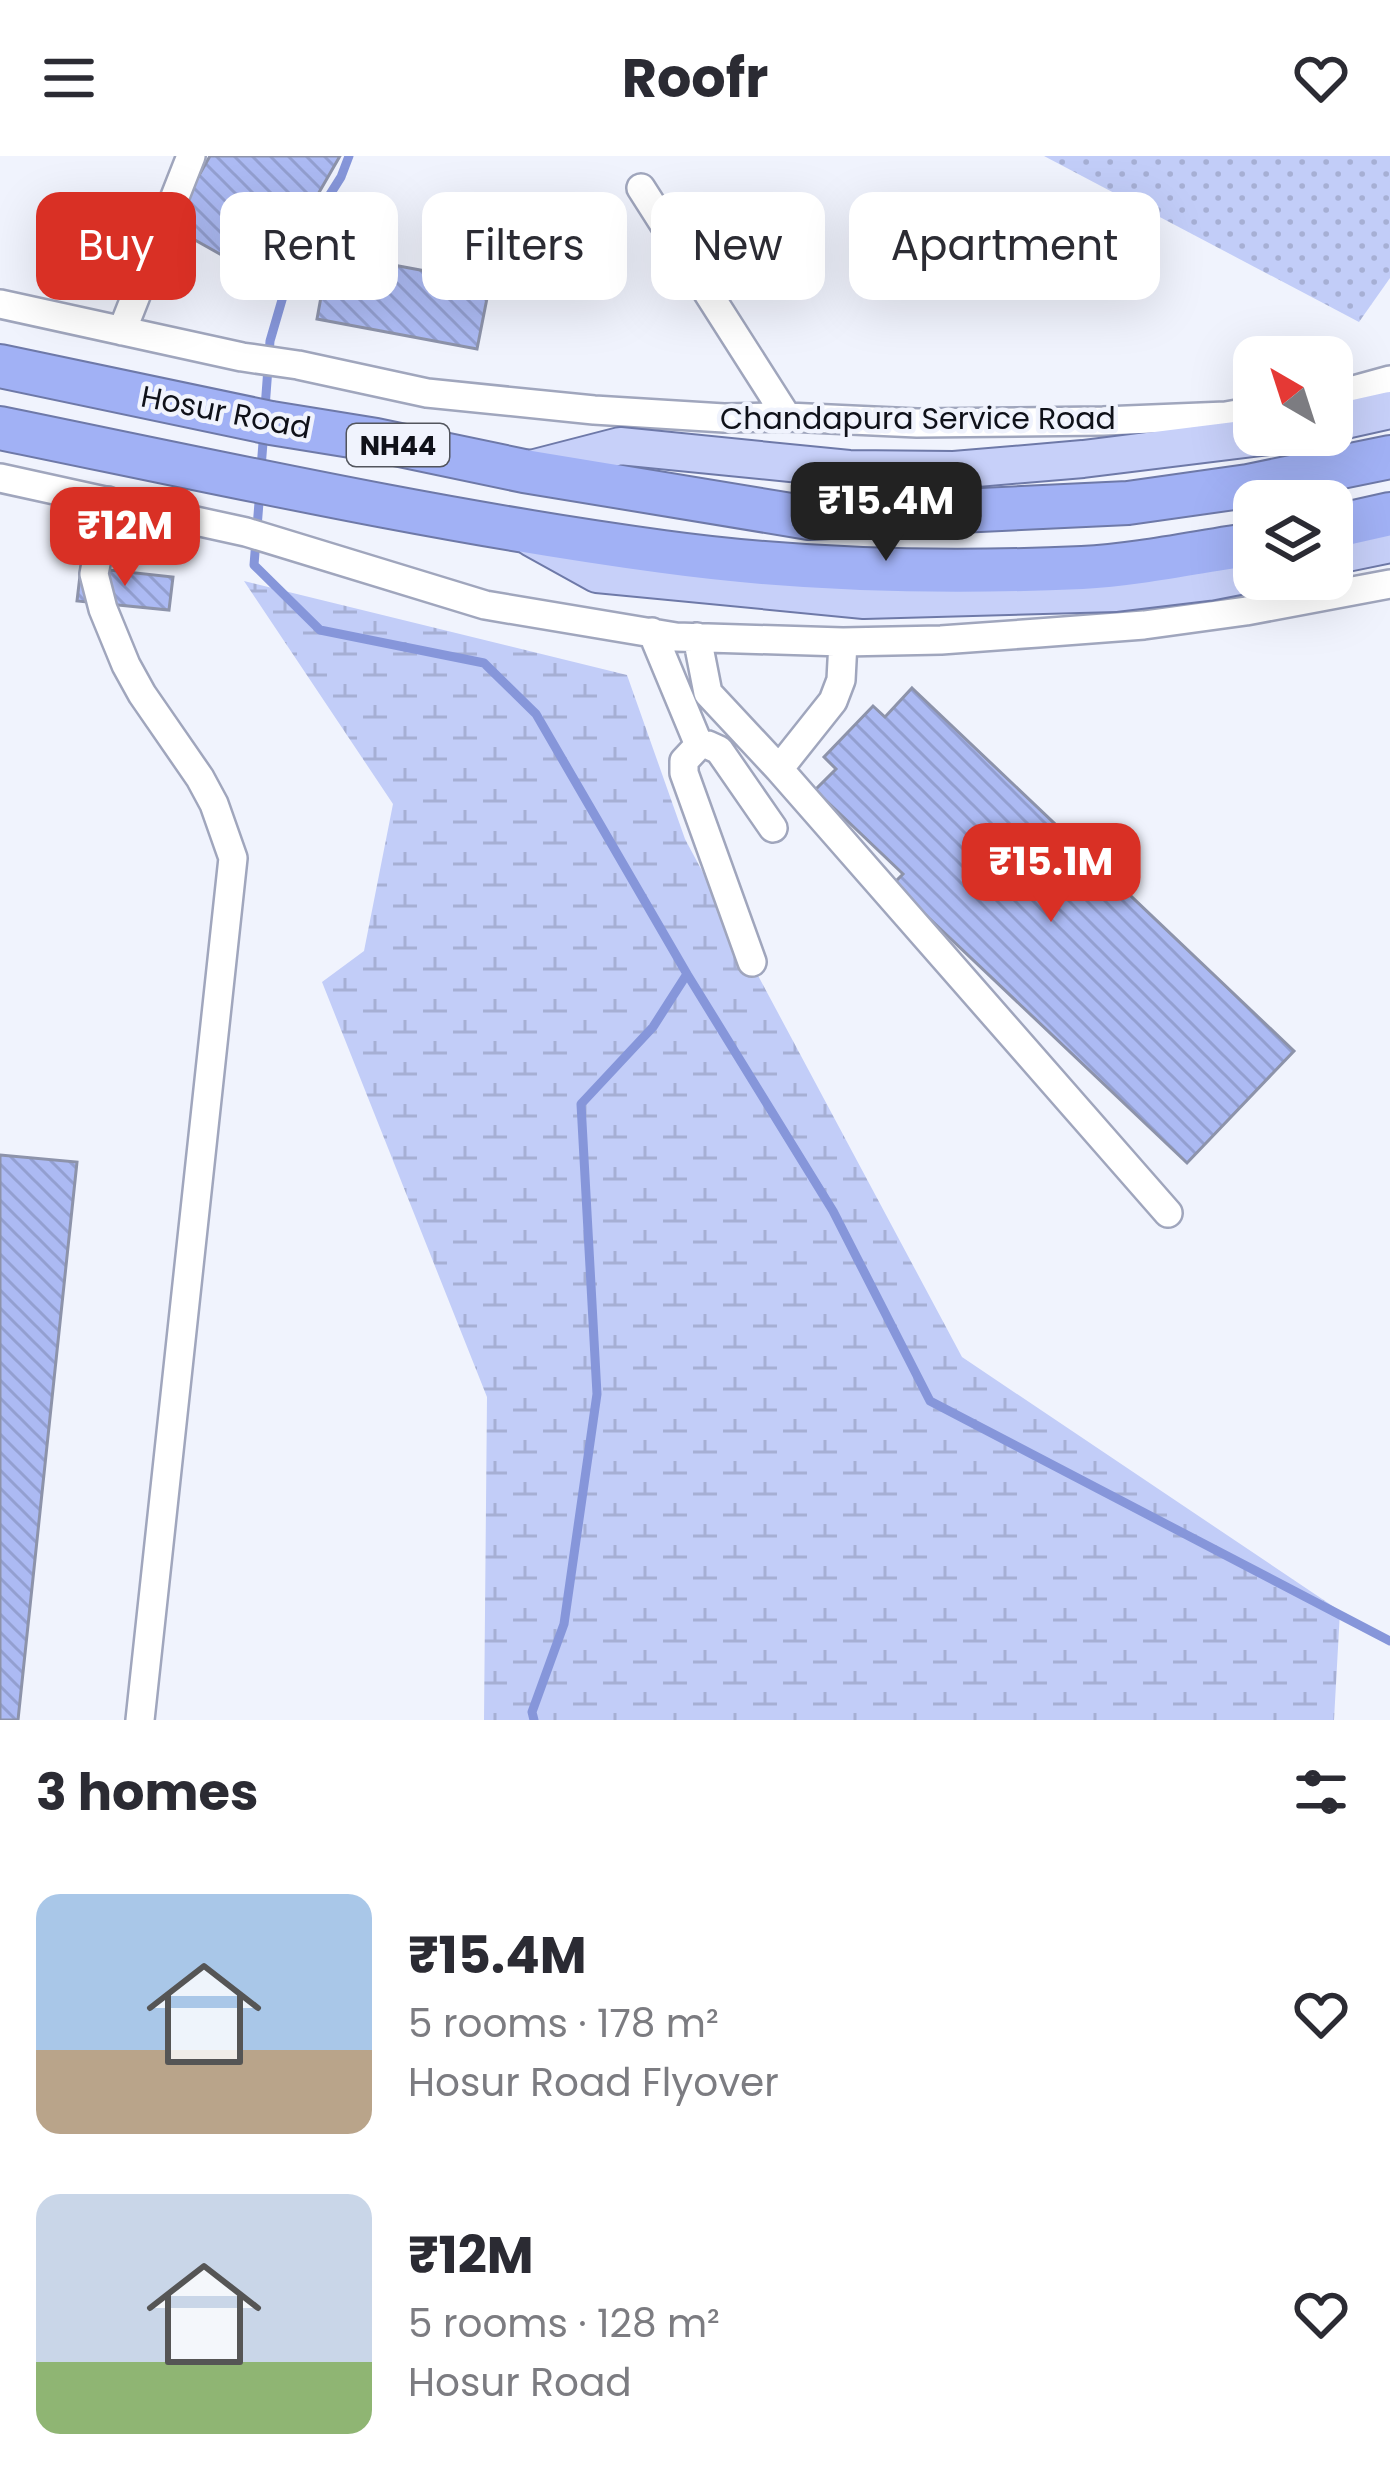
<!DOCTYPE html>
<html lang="en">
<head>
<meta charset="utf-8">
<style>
  :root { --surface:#fff; --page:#f7f7f7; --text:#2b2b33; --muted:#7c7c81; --accent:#d93025 }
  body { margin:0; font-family:Poppins,sans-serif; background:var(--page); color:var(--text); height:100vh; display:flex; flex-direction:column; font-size:45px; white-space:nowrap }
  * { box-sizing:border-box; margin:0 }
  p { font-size:39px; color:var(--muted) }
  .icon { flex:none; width:66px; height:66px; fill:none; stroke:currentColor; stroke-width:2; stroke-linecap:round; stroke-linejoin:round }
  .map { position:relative; height:1564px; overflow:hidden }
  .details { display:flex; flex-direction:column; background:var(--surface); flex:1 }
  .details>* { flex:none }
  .guide { position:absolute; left:36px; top:36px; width:1320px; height:108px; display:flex; gap:24px }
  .needle { width:78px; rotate:321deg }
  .fabs { position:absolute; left:1233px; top:180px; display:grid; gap:24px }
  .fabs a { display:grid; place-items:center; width:120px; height:120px; border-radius:24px; background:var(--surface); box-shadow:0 12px 48px #0002; font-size:60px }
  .price { position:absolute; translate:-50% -102px; padding:0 27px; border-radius:24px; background:var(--accent); color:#fff; font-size:39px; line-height:78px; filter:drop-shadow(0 3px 6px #0008) }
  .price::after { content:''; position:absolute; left:50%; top:72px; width:36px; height:27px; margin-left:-18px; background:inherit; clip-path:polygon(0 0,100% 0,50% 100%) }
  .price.current { background:#222; color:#fff }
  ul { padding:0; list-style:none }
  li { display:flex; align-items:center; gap:36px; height:300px; padding:0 36px }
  li span { display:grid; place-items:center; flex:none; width:336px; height:240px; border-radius:24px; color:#555 }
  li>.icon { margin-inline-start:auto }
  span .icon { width:144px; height:144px; fill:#fffc; stroke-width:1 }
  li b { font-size:51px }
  h2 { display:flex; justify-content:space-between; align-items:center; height:144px; padding:0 36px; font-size:51px }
  .pill { padding:0 42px; border-radius:24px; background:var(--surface); box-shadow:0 12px 48px #0002; font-size:42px; line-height:108px }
  .pill.current { background:var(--accent); color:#fff }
  header { display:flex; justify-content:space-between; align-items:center; height:156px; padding:0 36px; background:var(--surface); font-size:54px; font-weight:700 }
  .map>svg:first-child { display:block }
</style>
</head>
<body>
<header><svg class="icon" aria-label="menu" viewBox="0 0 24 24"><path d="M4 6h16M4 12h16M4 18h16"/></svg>Roofr<svg class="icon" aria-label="heart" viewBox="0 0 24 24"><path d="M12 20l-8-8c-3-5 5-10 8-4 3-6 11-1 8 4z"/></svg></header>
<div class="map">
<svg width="1390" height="1564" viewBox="0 0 1390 1564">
  <defs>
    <pattern id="grass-dots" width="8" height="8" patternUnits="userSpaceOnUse" patternTransform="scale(3)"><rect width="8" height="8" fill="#c2cdf8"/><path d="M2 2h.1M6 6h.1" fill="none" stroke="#a6afd4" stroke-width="1.8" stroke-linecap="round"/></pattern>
    <pattern id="wetland-marsh" width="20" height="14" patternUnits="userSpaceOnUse" patternTransform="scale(3)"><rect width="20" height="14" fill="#c2cdf8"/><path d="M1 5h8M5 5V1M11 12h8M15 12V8" fill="none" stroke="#a6afd4"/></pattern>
    <pattern id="building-back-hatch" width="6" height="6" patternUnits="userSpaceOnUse" patternTransform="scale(3)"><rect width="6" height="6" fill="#acbaf3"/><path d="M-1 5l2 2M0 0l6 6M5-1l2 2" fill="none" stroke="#939fd0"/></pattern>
  </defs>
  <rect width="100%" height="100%" fill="#f0f3fd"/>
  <path fill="url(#grass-dots)" d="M1044,0h346v122l-31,44z"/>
  <path fill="url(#wetland-marsh)" d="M244,425l383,94 58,164 277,518 378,254 -6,109h-850l3,-323 -165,-415 42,-31 29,-147z"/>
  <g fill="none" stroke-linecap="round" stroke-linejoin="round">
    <path stroke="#8696da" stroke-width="9" d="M265,252l5,-67 28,-96 43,-68 8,-21
      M261,312l3,-38
      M260,334l-6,75 66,65 164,33 52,51 151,260 -34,53 -72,77 16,290 -33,230 -32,88 2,8
      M687,818l146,237 97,190 460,240"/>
  </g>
  <path fill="url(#building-back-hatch)" stroke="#8d93aa" stroke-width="3" d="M210,0h130l-72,125 -98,-55z
    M75,42l62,17 -14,51 -62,-17z
    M329,97l161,30 -13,66 -160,-30z
    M81,411l92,10 -4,33 -92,-9z
    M912,532l382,363 -107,112 -294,-279 10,-10 -88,-84 21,-21 -12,-12 49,-51 12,11z
    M0,999l77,7 -59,558h-18z"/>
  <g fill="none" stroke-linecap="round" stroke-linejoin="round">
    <defs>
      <path id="minor" d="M641,32l146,229
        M0,148l242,53 56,8 129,28 167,17 130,8 63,-1 130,6 186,-2 123,-5 28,-5
        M122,175l69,-175
        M1332,240l58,-16
        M0,322l246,54 239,73 191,32 167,5 98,-2 97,-7 106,-8 102,-14 144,-27
        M108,345l-14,73 9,35 23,56 16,29 58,84 14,26 19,54 -93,862
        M652,476l47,113 -15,16v12l68,189
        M697,481l11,56 71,76 389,444
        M699,589h9l11,5 54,78
        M779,613l54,-68 8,-21 2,-38"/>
      <path id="major" d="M1332,267l58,-13
        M527,314l93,-24 229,23 105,1 129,-11 193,-24
        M532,382l65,36 267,26 252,-7 92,-11 46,-9
        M1332,400l58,-12"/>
      <path id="highway" d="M0,210l271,57 105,17 148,31 285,47 319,-15 120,-17 142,-29
        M0,272c220,45 441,94 663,124 138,19 280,22 419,16 57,-3 116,-16 172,-24
        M1332,371l58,-13"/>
    </defs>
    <use href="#minor" stroke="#a0a6bd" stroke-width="32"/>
    <use href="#major" stroke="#6e79a8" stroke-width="40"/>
    <use href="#highway" stroke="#6e79a8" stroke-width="46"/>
    <use href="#minor" stroke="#fff" stroke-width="27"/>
    <use href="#major" stroke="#c7d0f9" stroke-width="36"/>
    <use href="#highway" stroke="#a1b1f5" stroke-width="42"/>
  </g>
  <g text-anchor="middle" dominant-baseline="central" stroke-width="9" stroke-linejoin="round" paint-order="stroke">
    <rect fill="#f0f3fd" stroke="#52555d" stroke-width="3" x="347" y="268" width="102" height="42" rx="9"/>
    <g font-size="27" font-weight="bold" fill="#0f1119">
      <text x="398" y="289">NH44</text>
    </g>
    <g font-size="30" fill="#0f1119" stroke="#f0f3fd">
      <text transform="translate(226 256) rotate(11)">Hosur Road</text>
      <text x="918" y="262">Chandapura Service Road</text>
    </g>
  </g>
</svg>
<div class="fabs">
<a><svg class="needle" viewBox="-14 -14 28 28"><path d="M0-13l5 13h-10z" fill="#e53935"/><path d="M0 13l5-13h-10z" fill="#7c7c81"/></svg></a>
<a><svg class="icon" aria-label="layers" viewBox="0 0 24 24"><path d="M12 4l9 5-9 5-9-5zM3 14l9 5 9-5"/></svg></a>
</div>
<b class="price current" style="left:886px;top:408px">₹15.4M</b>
<b class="price" style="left:125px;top:433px">₹12M</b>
<b class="price" style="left:1051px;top:769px">₹15.1M</b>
<div class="guide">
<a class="pill current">Buy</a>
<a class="pill">Rent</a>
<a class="pill">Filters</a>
<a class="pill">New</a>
<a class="pill">Apartment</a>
</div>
</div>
<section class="details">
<h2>3 homes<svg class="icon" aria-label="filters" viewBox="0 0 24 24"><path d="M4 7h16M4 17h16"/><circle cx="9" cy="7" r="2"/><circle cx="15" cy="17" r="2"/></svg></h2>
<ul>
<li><span style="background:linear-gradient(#a9c7e8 65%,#b9a48a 0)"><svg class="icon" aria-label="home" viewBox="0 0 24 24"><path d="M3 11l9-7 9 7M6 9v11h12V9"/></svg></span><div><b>₹15.4M</b><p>5 rooms · 178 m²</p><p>Hosur Road Flyover</p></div><svg class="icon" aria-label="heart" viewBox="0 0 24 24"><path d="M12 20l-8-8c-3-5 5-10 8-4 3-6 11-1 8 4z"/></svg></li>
<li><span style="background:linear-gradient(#c9d6e8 70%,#8fb573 0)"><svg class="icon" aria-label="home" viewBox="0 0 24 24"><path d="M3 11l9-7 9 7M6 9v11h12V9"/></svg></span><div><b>₹12M</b><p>5 rooms · 128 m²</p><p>Hosur Road</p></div><svg class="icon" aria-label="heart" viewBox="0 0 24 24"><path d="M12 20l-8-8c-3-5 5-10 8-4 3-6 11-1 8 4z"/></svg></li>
</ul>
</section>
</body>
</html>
